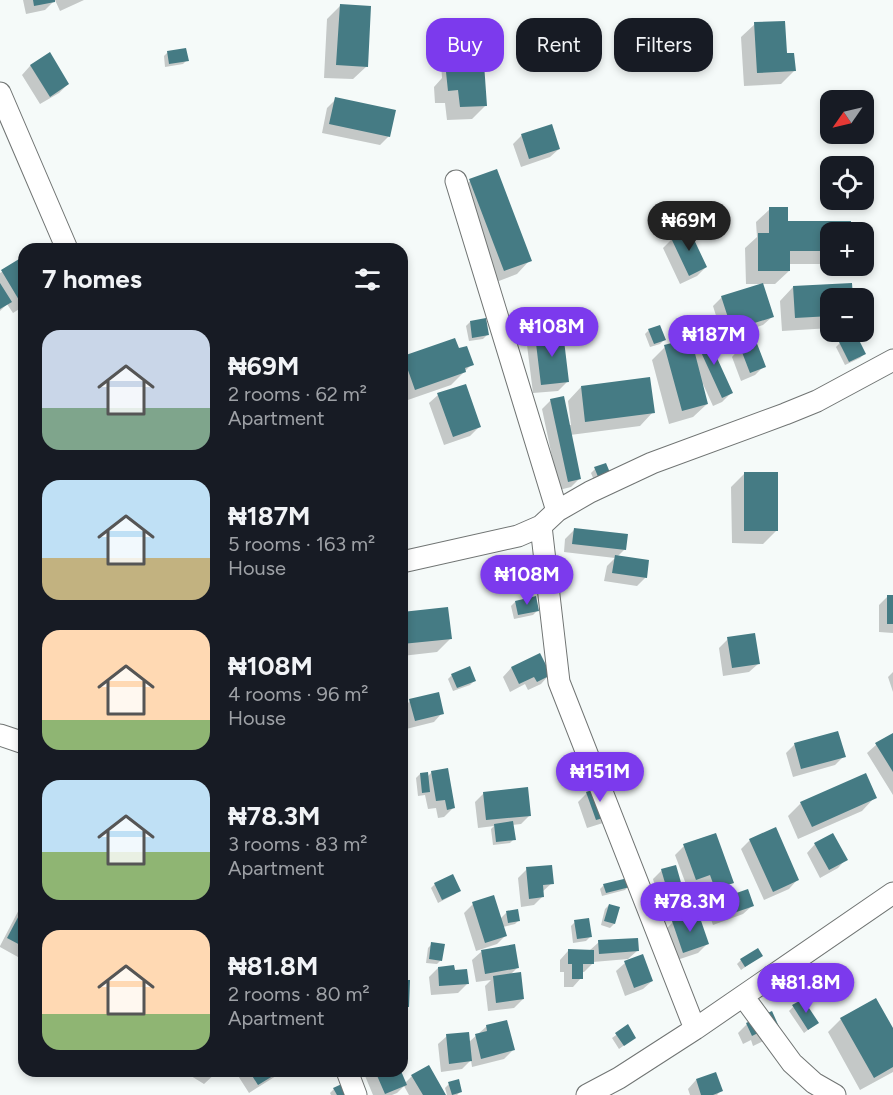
<!DOCTYPE html>
<html lang="en">
<head>
<meta charset="utf-8">
<style>
  :root { --surface:#171b24; --page:#20242c; --text:#f1f3f6; --muted:#9ea1a6; --accent:#7c3aed }
  body { margin:0; font-family:Figtree,sans-serif; background:var(--page); color:var(--text); height:100vh; display:flex; flex-direction:column; font-size:22px; white-space:nowrap }
  * { box-sizing:border-box; margin:0 }
  p { font-size:20px; color:var(--muted) }
  .icon { flex:none; width:33px; height:33px; fill:none; stroke:currentColor; stroke-width:2; stroke-linecap:round; stroke-linejoin:round }
  .map { position:relative; flex:1; overflow:hidden }
  .panel { position:absolute; left:18px; top:243px; width:390px; height:834px; display:flex; flex-direction:column; background:var(--surface); border-radius:18px; box-shadow:0 3px 9px #0003 }
  .panel>* { flex:none }
  .guide { position:absolute; left:426px; top:18px; width:376px; height:54px; display:flex; gap:12px }
  .needle { width:39px; rotate:236deg }
  .buttons { position:absolute; left:820px; top:90px; display:grid; gap:12px }
  .buttons a { display:grid; place-items:center; width:54px; height:54px; border-radius:12px; background:var(--surface); box-shadow:0 3px 9px #0003; font-size:30px }
  .price { position:absolute; translate:-50% -51px; padding:0 14px; border-radius:21px; background:var(--accent); color:#fff; font-size:20px; line-height:39px; filter:drop-shadow(0 2px 3px #0008) }
  .price::after { content:''; position:absolute; left:50%; top:36px; width:18px; height:14px; margin-left:-9px; background:inherit; clip-path:polygon(0 0,100% 0,50% 100%) }
  .price.current { background:#222; color:#fff }
  ul { padding:0; list-style:none }
  li { display:flex; align-items:center; gap:18px; height:150px; padding:0 24px }
  li span { display:grid; place-items:center; flex:none; width:168px; height:120px; border-radius:18px; color:#555 }
  li>.icon { margin-inline-start:auto }
  span .icon { width:72px; height:72px; fill:#fffc; stroke-width:1 }
  li b { font-size:26px }
  h2 { display:flex; justify-content:space-between; align-items:center; height:72px; padding:0 24px; font-size:26px }
  .chip { padding:0 21px; border-radius:18px; background:var(--surface); box-shadow:0 3px 9px #0003; font-size:21px; line-height:54px }
  .chip.current { background:var(--accent); color:#fff }
  .map>svg:first-child { display:block }
</style>
</head>
<body>
<div class="map">
<svg width="893" height="1095" viewBox="0 0 893 1095">
  <rect width="100%" height="100%" fill="#f5faf9"/>
  <path fill="#0003" d="M23,0h32l-10,10 -19,4z
    M55,0h29l-24,11z
    M340,6l27,60 -14,13 -29,-1 3,-59z
    M453,24l33,81 -14,14 -25,1 -2,-17h-10l-1,-16 8,-9 -1,-15 -9,1 -1,-14 9,-9v-3z
    M755,24l39,47 -13,13 -37,2 -3,-49z
    M168,52l19,8 -4,4 -18,3 -1,-11z
    M49,54l19,30 -9,9 -19,11 -18,-29 8,-9z
    M336,99l53,37 -9,9 -58,-12 5,-25z
    M522,135l37,14 -9,8 -29,10 -8,-23z
    M470,181l60,79 -13,14 -26,10 -34,-90z
    M770,209l17,14 62,-1v10h-18v32h-42v7l-14,13h-29l-1,-36 12,-11 -1,-15z
    M672,239l34,28 -9,9 -17,8 -17,-36z
    M24,259v47l-11,7 -6,-9 -7,7v-38z
    M850,284l1,14h-20v30l-49,3 -2,-30 13,-14z
    M722,297l50,20 -9,8 -40,13 -10,-32z
    M470,322l17,13 -4,4 -14,2 -3,-15z
    M649,330l15,10 -4,4 -10,3 -5,-13z
    M536,336l31,46 -9,9 -25,2 -6,-48z
    M696,340l35,53 -9,9 -9,4 -10,-22 -2,1 6,19 -14,13 -24,7 -17,-64 13,-13 26,-2z
    M755,343l9,23 -9,9 -14,6 -9,-24 8,-9z
    M840,343l24,11 -4,4 -15,7 -9,-18z
    M458,350l14,14 -21,21 -49,17v1v-43l2,-2z
    M581,387l72,25 -13,14 -70,9 10,43 -9,9 -12,3 -17,-81 9,-9 17,25h3l-3,-24z
    M438,395l41,32 -9,9 -26,9 -15,-42z
    M605,465l-10,18 -4,-10 4,-4z
    M744,474l33,56 -14,14 -31,-1 -1,-56z
    M574,530l51,19 -8,8 29,20 -9,9 -33,-5 3,-15 8,-8 -51,-6 1,-13z
    M888,596h5v37l-14,-1v-27z
    M515,602l22,9 -4,4 -19,4 -3,-13z
    M402,613l49,25 -14,14 -35,4z
    M728,639l30,25 -9,8 -26,4 -4,-28z
    M511,668l38,7 -8,9 -13,6 -3,-6 -15,8 -7,-15z
    M893,672v20l-5,-15z
    M452,675l22,6 -4,4 -17,6 -5,-12z
    M410,701l32,12 -8,9 -28,7 -4,-20z
    M893,734v61l-26,-42 9,-8z
    M795,744l49,12 -9,9 -42,12 -7,-24z
    M432,772l21,36 -9,9 -6,1 -2,-10 -8,1 -3,-14 -7,1 -2,-18 4,-4 7,3z
    M603,788v35l-16,5 -9,-26 9,-9z
    M484,793l46,22 -9,9 -9,1 2,14 -4,4 -17,2 -2,-16 3,-3 -16,2 -3,-26z
    M875,797l-13,14 -64,28 -10,-23 13,-13z
    M750,840l47,40 -8,9 -25,11 -23,-51z
    M815,844l31,15 -8,9 -18,10 -13,-25z
    M684,846l48,36 -9,9 -17,6 -5,-15 -14,5 -12,-32z
    M527,869l25,14 -10,9v5l-8,8 -13,2 -3,-29z
    M662,870l24,36 -9,9 -13,4 -11,-40z
    M435,884l24,6 -4,4 -17,9 -7,-15z
    M604,885l25,1 -4,4 -23,6 -2,-7z
    M747,891l5,15 -9,8 -30,11 -5,-14 9,-9z
    M493,897l7,22 6,-6 13,7 -4,4 -12,3 3,8 -9,9 -21,7 -12,-38 9,-9z
    M24,900v52l-6,5 -18,-10v-1z
    M609,905l9,3 -4,16 -4,4 -9,-3 4,-16z
    M575,922l15,15 -4,4 -13,2 -2,-17z
    M673,922l34,22 -9,9 -24,8 -10,-30z
    M599,942l38,9 -9,8 -35,3v1l-9,9h-3v6l-8,9h-9v-15h-4v-12l8,-9h21z
    M432,944l9,16 -4,4 -11,-1 2,-15z
    M481,952l36,16 -7,7 13,24 -9,9 -26,3 -3,-25 6,-6 -15,2 -4,-22z
    M761,956l-20,14 -4,-6 4,-4z
    M625,963l27,18 -9,8 -18,7 -9,-25z
    M438,968l15,4 14,12 -9,9 -27,2 -2,-18z
    M793,1007l24,16 -13,10 -15,-22z
    M841,1019l52,12v41l-33,18 -32,-58z
    M747,1024l23,14 -17,8 -2,-6 -8,4 -5,-11z
    M487,1026l26,24 -9,9 -32,8 -1,-7 -9,9 -21,3 -3,-28 9,-8 22,6z
    M627,1027l3,14 -11,8 -7,-11z
    M183,1071h35l-14,13z
    M235,1071h49l-35,22z
    M363,1071h37l5,12 7,-7 32,19h-35l-5,-9 -7,7 -5,2h-19z
    M696,1080l25,10 -4,5h-27l-2,-6z
    M449,1084l12,7 -4,4h-10l-2,-7z
    M334,1089l14,6h-17l-1,-2z"/>
  <path fill="#457b84" d="M33,0h22v2l-21,4z
    M340,4l31,2 -3,61 -32,-2z
    M481,21l6,85 -27,1 -2,-17 -10,1 -2,-19h10l-2,-22 -9,1 -1,-16 9,-1 -1,-11z
    M785,21l2,32h7l2,18 -39,2 -3,-51z
    M186,48l3,13 -20,3 -2,-13z
    M50,52l19,32 -19,13 -20,-32z
    M335,97l61,13 -6,27 -61,-13z
    M552,124l8,25 -31,10 -8,-25z
    M497,169l35,92 -28,10 -35,-92z
    M769,207h19v14h63v11h-20v19h-41v20h-32v-38h11z
    M689,229l18,38 -18,9 -18,-38z
    M24,256v48l-2,1 -21,-35z
    M0,283l12,19 -12,7z
    M763,283l11,34 -42,13 -11,-34z
    M852,283l1,15h-22v18l-36,2 -2,-32z
    M402,305h3l2,16 -5,1z
    M486,318l3,17 -17,3 -2,-17z
    M660,325l6,15 -12,4 -6,-15z
    M563,332l6,50 -28,3 -6,-50z
    M706,334l27,59 -11,5 -27,-59z
    M856,334l10,20 -17,8 -10,-20z
    M455,338l4,10 8,-2 7,19 -9,3 1,4 -51,18 -12,-34z
    M691,338l17,66 -26,7 -18,-66z
    M756,341l10,26 -16,6 -10,-26z
    M650,377l5,36 -70,9 -4,-36z
    M466,384l15,43 -28,10 -16,-44z
    M564,396l17,83 -13,3 -18,-83z
    M606,463l5,12 -12,4 -5,-12z
    M744,472h34v59h-34z
    M574,528l54,6 -2,16 -54,-6z
    M615,555l34,5 -2,18 -35,-5z
    M887,595h6v29h-6z
    M536,596l3,15 -21,4 -3,-14z
    M448,607l4,32 -50,5v-32z
    M755,633l5,31 -28,4 -5,-31z
    M540,653l11,22 -14,7 -3,-5 -15,7 -8,-17z
    M470,666l6,15 -19,7 -6,-14z
    M439,692l5,22 -29,7 -6,-22z
    M838,731l8,26 -45,12 -7,-26z
    M893,733v39l-18,-29z
    M448,768l7,40 -8,2 -2,-10 -9,1 -5,-30z
    M428,772l2,20 -8,1 -2,-20z
    M866,773l11,25 -65,29 -12,-25z
    M604,786l10,29 -18,5 -10,-28z
    M528,787l3,29 -45,4 -3,-28z
    M513,821l3,19 -20,2 -2,-18z
    M776,827l23,53 -26,12 -24,-53z
    M716,833l18,50 -19,6 -5,-14 -14,5 -13,-36z
    M833,833l15,27 -19,10 -15,-27z
    M552,865l2,19 -11,1 1,12 -15,2 -3,-32z
    M676,865l12,42 -15,4 -12,-42z
    M453,874l8,17 -19,9 -8,-17z
    M628,878l2,9 -24,6 -3,-9z
    M748,889l6,17 -32,11 -6,-17z
    M494,895l13,41 -22,7 -13,-41z
    M609,904l11,3 -5,17 -11,-3z
    M24,906v41l-17,-9z
    M518,909l2,12 -12,2 -2,-12z
    M698,912l11,32 -26,9 -11,-32z
    M589,918l3,19 -15,2 -3,-19z
    M638,938l1,13 -40,3 -1,-14z
    M431,942l14,2 -3,17 -13,-2z
    M515,944l4,24 -34,6 -4,-24z
    M758,948l5,8 -18,11 -5,-8z
    M568,949l26,1v14h-11v15h-11v-15h-4z
    M643,954l10,27 -19,7 -10,-27z
    M454,965l1,5 12,-1 2,15 -30,2 -1,-19z
    M521,972l3,27 -28,4 -3,-27z
    M402,980h8l-1,27h-7z
    M876,998l17,30v39l-19,11 -34,-60z
    M803,999l16,24 -11,7 -16,-25z
    M772,1011l8,18 -18,9 -2,-6 -8,4 -6,-13z
    M507,1020l8,30 -34,9 -6,-25 12,-3 -1,-6z
    M628,1024l8,14 -12,8 -9,-13z
    M469,1032l3,29 -23,3 -3,-30z
    M429,1065l17,30h-23l-12,-20z
    M249,1071h32l-23,14z
    M375,1071h26l6,14 -22,9z
    M716,1072l7,19 -10,4h-12l-5,-16z
    M459,1079l3,13 -10,3 -4,-13z
    M344,1083l6,12h-13l-4,-7z"/>
  <g fill="none" stroke-linecap="round" stroke-linejoin="round">
    <defs>
      <path id="street" d="M0,93l67,156
        M456,181l101,330
        M541,526l18,156 136,347
        M402,562l116,-26 23,-10 16,-15 33,-19 62,-29 133,-49 32,-13 76,-41
        M0,735l24,8
        M743,996l49,67 22,20 21,12
        M347,1071l9,24
        M587,1095l32,-17 76,-49 198,-136"/>
    </defs>
    <use href="#street" stroke="#707473" stroke-width="23"/>
    <use href="#street" stroke="#fff" stroke-width="21"/>
  </g>
</svg>
<div class="buttons">
<a><svg class="needle" viewBox="-14 -14 28 28"><path d="M0-13l5 13h-10z" fill="#e53935"/><path d="M0 13l5-13h-10z" fill="#9ea1a6"/></svg></a>
<a><svg class="icon" aria-label="locate" viewBox="0 0 24 24"><circle cx="12" cy="12" r="6"/><path d="M12 2v4M12 18v4M2 12h4M18 12h4"/></svg></a>
<a>+</a>
<a>−</a>
</div>
<b class="price current" style="left:689px;top:252px">₦69M</b>
<b class="price" style="left:552px;top:358px">₦108M</b>
<b class="price" style="left:714px;top:366px">₦187M</b>
<b class="price" style="left:527px;top:606px">₦108M</b>
<b class="price" style="left:600px;top:803px">₦151M</b>
<b class="price" style="left:690px;top:933px">₦78.3M</b>
<b class="price" style="left:806px;top:1014px">₦81.8M</b>
<div class="guide">
<a class="chip current">Buy</a>
<a class="chip">Rent</a>
<a class="chip">Filters</a>
</div>
<section class="panel">
<h2>7 homes<svg class="icon" aria-label="filters" viewBox="0 0 24 24"><path d="M4 7h16M4 17h16"/><circle cx="9" cy="7" r="2"/><circle cx="15" cy="17" r="2"/></svg></h2>
<ul>
<li><span style="background:linear-gradient(#c9d6e8 65%,#7fa58c 0)"><svg class="icon" aria-label="home" viewBox="0 0 24 24"><path d="M3 11l9-7 9 7M6 9v11h12V9"/></svg></span><div><b>₦69M</b><p>2 rooms · 62 m²</p><p>Apartment</p></div></li>
<li><span style="background:linear-gradient(#bfe0f5 65%,#c2b280 0)"><svg class="icon" aria-label="home" viewBox="0 0 24 24"><path d="M3 11l9-7 9 7M6 9v11h12V9"/></svg></span><div><b>₦187M</b><p>5 rooms · 163 m²</p><p>House</p></div></li>
<li><span style="background:linear-gradient(#ffd9b3 75%,#8fb573 0)"><svg class="icon" aria-label="home" viewBox="0 0 24 24"><path d="M3 11l9-7 9 7M6 9v11h12V9"/></svg></span><div><b>₦108M</b><p>4 rooms · 96 m²</p><p>House</p></div></li>
<li><span style="background:linear-gradient(#bfe0f5 60%,#8fb573 0)"><svg class="icon" aria-label="home" viewBox="0 0 24 24"><path d="M3 11l9-7 9 7M6 9v11h12V9"/></svg></span><div><b>₦78.3M</b><p>3 rooms · 83 m²</p><p>Apartment</p></div></li>
<li><span style="background:linear-gradient(#ffd9b3 70%,#8fb573 0)"><svg class="icon" aria-label="home" viewBox="0 0 24 24"><path d="M3 11l9-7 9 7M6 9v11h12V9"/></svg></span><div><b>₦81.8M</b><p>2 rooms · 80 m²</p><p>Apartment</p></div></li>
</ul>
</section>
</div>
</body>
</html>
